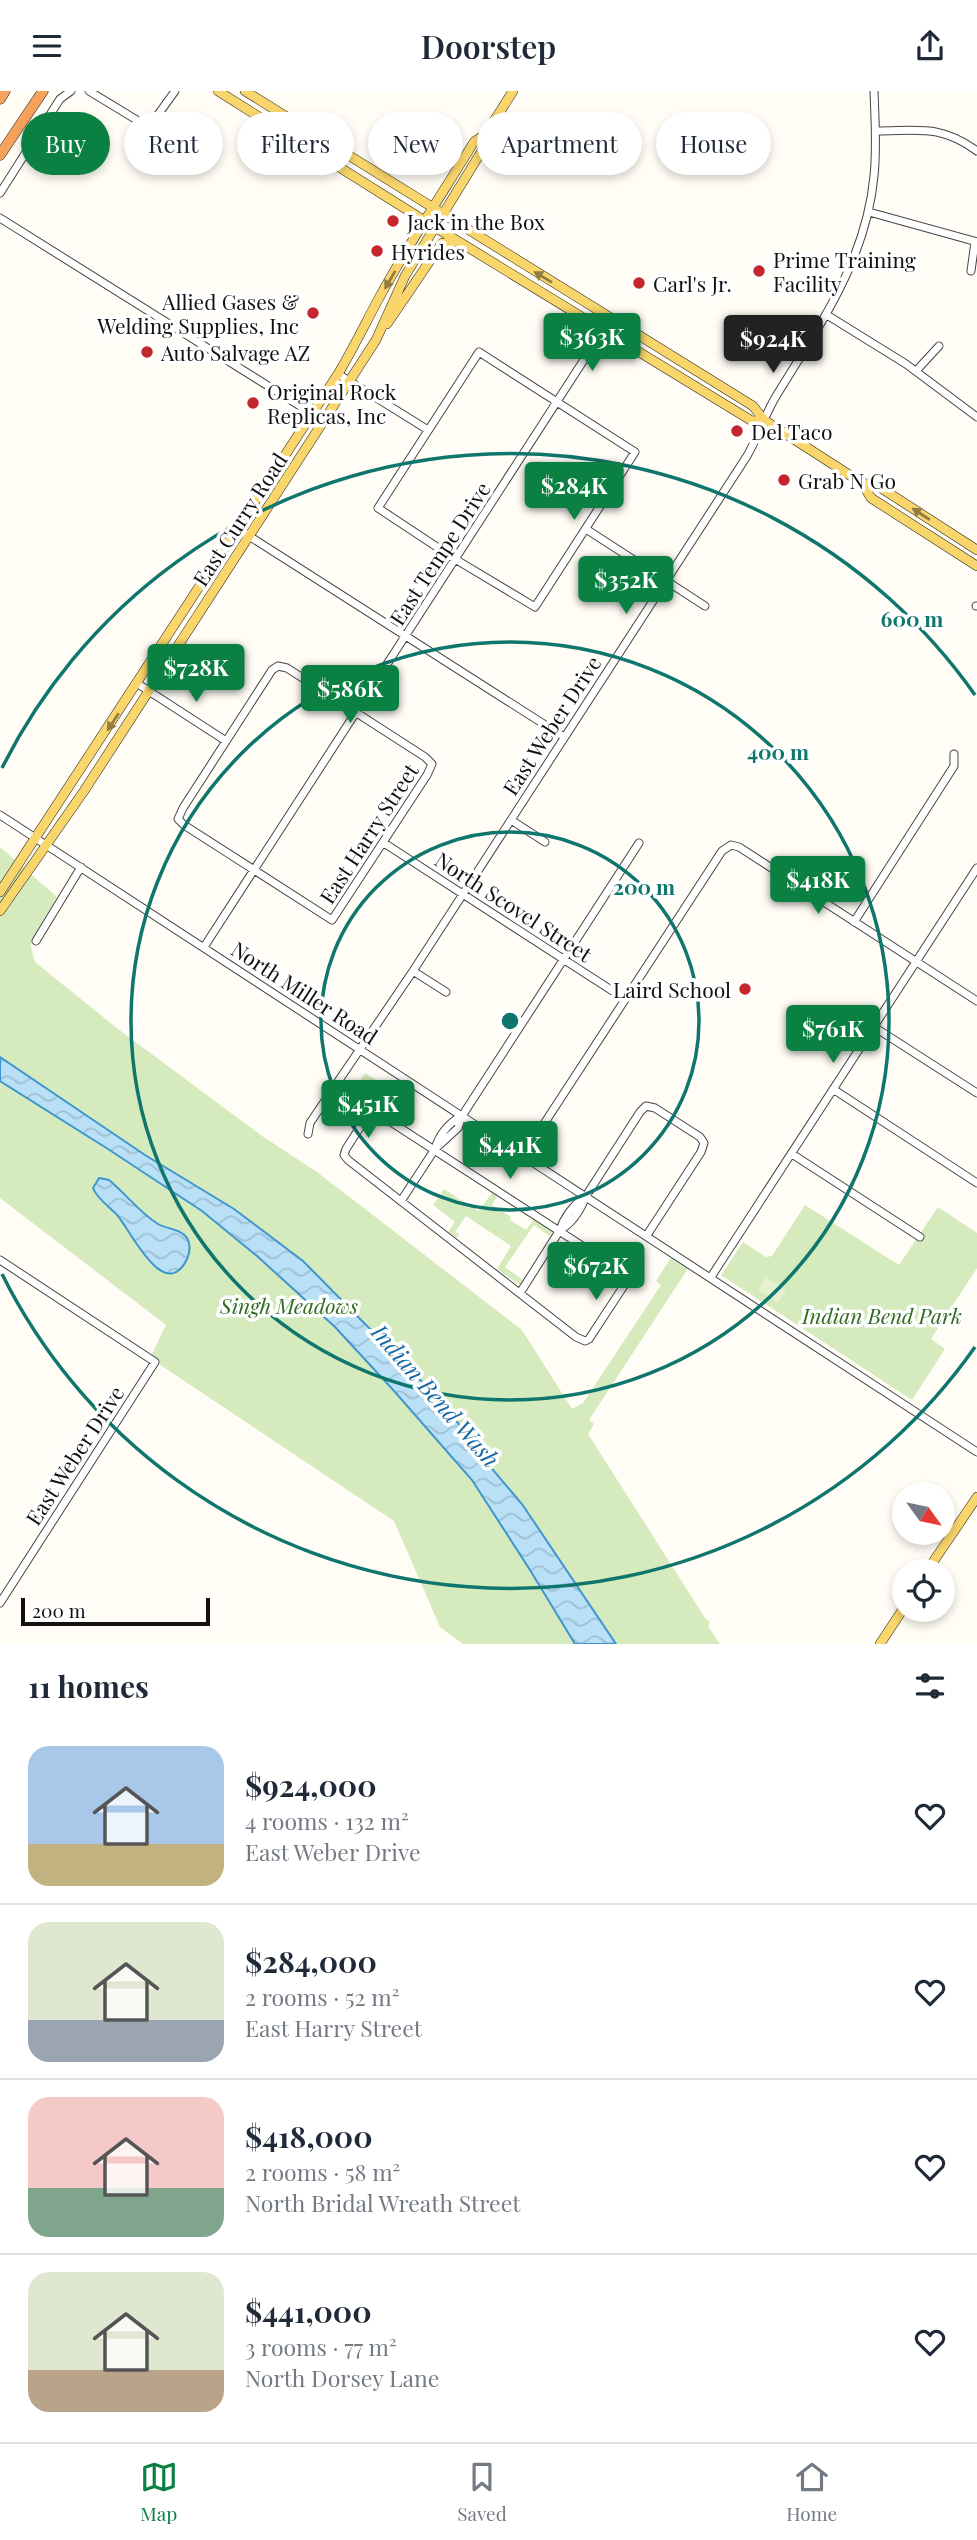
<!DOCTYPE html>
<html lang="en">
<head>
<meta charset="utf-8">
<style>
  :root { --surface:#fff; --page:#f2f2f3; --text:#1f2937; --muted:#747a83; --line:#e0e1e3; --accent:#0b8043 }
  body { margin:0; font-family:"Playfair Display",serif; background:var(--page); color:var(--text); height:100vh; display:flex; flex-direction:column; font-size:26px; white-space:nowrap }
  * { box-sizing:border-box; margin:0 }
  p { font-size:23px; color:var(--muted) }
  .icon { flex:none; width:38px; height:38px; fill:none; stroke:currentColor; stroke-width:2; stroke-linecap:round; stroke-linejoin:round }
  .map { position:relative; height:1553px; overflow:hidden }
  .side { display:flex; flex-direction:column; background:var(--surface); flex:1 }
  .side>* { flex:none }
  .banner { position:absolute; left:21px; top:21px; width:936px; height:63px; display:flex; gap:14px }
  .needle { width:46px; rotate:123deg }
  .buttons { position:absolute; left:892px; top:1391px; display:grid; gap:14px }
  .buttons a { display:grid; place-items:center; width:63px; height:63px; border-radius:50%; background:var(--surface); box-shadow:0 4px 10px #0003; font-size:35px }
  .scale { position:absolute; left:21px; bottom:18px; width:189px; box-sizing:border-box; padding-left:7px; border:4px solid #111; border-top:0; font-size:19px; line-height:24px; white-space:nowrap; color:#111; -webkit-text-stroke:5px #fff; paint-order:stroke }
  .price { position:absolute; translate:-50% -60px; padding:0 16px; border-radius:7px; background:var(--accent); color:#fff; font-size:23px; line-height:46px; filter:drop-shadow(0 2px 4px #0008) }
  .price::after { content:''; position:absolute; left:50%; top:42px; width:21px; height:16px; margin-left:-10px; background:inherit; clip-path:polygon(0 0,100% 0,50% 100%) }
  .price.active { background:#222; color:#fff }
  ul { padding:0; list-style:none }
  li { display:flex; align-items:center; gap:21px; height:175px; padding:0 28px }
  li+li { border-top:2px solid var(--line) }
  li span { display:grid; place-items:center; flex:none; width:196px; height:140px; border-radius:21px; color:#555 }
  li>.icon { margin-inline-start:auto }
  span .icon { width:84px; height:84px; fill:#fffc; stroke-width:1 }
  li b { font-size:30px }
  h2 { display:flex; justify-content:space-between; align-items:center; height:84px; padding:0 28px; font-size:30px }
  .chip { padding:0 24px; border-radius:32px; background:var(--surface); box-shadow:0 4px 10px #0003; font-size:24px; line-height:63px }
  .chip.active { background:var(--accent); color:#fff }
  header { display:flex; justify-content:space-between; align-items:center; height:91px; padding:0 28px; background:var(--surface); font-size:32px; font-weight:600 }
  .tab-bar { display:flex; justify-content:space-around; align-items:center; height:98px; border-top:2px solid var(--line); background:var(--surface); font-size:19px; color:var(--muted) }
  .tab-bar a { display:grid; justify-items:center; gap:4px }
  .tab-bar .active { color:var(--accent) }
  .map>svg:first-child { display:block }
</style>
</head>
<body>
<header><svg class="icon" aria-label="menu" viewBox="0 0 24 24"><path d="M4 6h16M4 12h16M4 18h16"/></svg>Doorstep<svg class="icon" aria-label="share" viewBox="0 0 24 24"><path d="M12 15V3M7 8l5-5 5 5M5 13v7h14v-7"/></svg></header>
<div class="map">
<svg width="977" height="1553" viewBox="0 0 977 1553">
  <defs>
    <pattern id="water-waves" width="16" height="10" patternUnits="userSpaceOnUse" patternTransform="scale(1.75)"><rect width="16" height="10" fill="#b9e0f7"/><path d="M0 5q4-4 8 0t8 0" fill="none" stroke="#9ebfd3"/></pattern>
  </defs>
  <rect width="100%" height="100%" fill="#fffdf5"/>
  <path fill="#d5ebbd" d="M0,756l57,50 -25,43 -1,7 4,15 83,67 144,107 55,36 205,158 50,79 11,-6 78,-118 -5,-4 18,-28 17,11 -102,156 5,4 -6,10 117,184 5,4 -2,4 12,18h-257l-23,-17 -46,-106 -244,-163 16,-33 -166,-127z
    M365,982l28,18 -5,8 -18,2 -16,-11z
    M444,1098l34,22 15,-19 5,3 -6,10 19,12 -1,3 16,10 8,-11 18,12 -1,6 -17,-12 -29,42 18,13 -3,5 -23,-16 14,-23 -45,-30 -11,16 4,2 -2,4 -9,-6 7,-10 -22,-17z
    M805,1114l94,60 39,-58 39,26v35l-46,71 14,10 -33,51 -191,-125 22,-33 23,15 6,-1z"/>
  <path fill="#e6f2cf" d="M766,1186l20,13 -8,13 -20,-13z"/>
  <path fill="url(#water-waves)" stroke="#3f96cf" stroke-width="2" d="M0,966l145,98 89,54 69,52 140,142 50,67 29,34 94,140h-41l-45,-74 -58,-90 -77,-88 -60,-65 -78,-71 -55,-45 -94,-62 -108,-68z
    M99,1087l10,2c17,14 30,32 49,44 9,5 23,5 29,14 4,7 3,14 0,21 -22,45 -56,-27 -69,-43 -8,-9 -21,-17 -25,-28z"/>
  <g fill="none" stroke-linecap="round" stroke-linejoin="round">
    <defs>
      <path id="minor" d="M89,0l51,31 17,-6 18,-25
        M876,40c42,0 64,-7 101,20
        M0,102l60,-94 11,-8
        M869,121l108,30
        M0,127l324,203
        M971,180l4,-29
        M827,224l79,49 71,53
        M479,261l156,100 -100,155 -80,-48 -77,-51z
        M916,280l23,-25
        M338,283l90,56
        M238,438l326,208
        M586,438l119,77
        M976,515h1
        M278,575l9,2 138,89 7,7 -5,11 -95,145 -148,-95 -6,-6 5,-11 89,-138z
        M138,593l88,57
        M0,724l977,637
        M511,729l34,22
        M384,752l241,156
        M854,831l100,-156v-12
        M36,850l45,-74
        M204,856l407,-629
        M413,880l33,21
        M874,936l103,66
        M833,998l144,94
        M374,1020l250,162 3,8 -38,58 -4,2 -9,-4 -228,-177 -4,-5 2,-6 23,-36z
        M308,1043l2,-11 6,-9 97,-143 334,-515c11,-19 17,-39 28,-58 43,-71 91,-136 99,-222 3,-28 1,-56 0,-85
        M435,1058l23,-21 4,-12 177,-273
        M792,1063l128,83
        M523,1065l199,-305 9,-6 8,2 238,154
        M401,1110l34,-52c4,-15 13,-25 26,-33
        M560,1139c13,-7 21,-21 26,-34l54,-84 6,-6 9,2 45,29 4,6 -3,9 -54,83
        M0,1169l155,102 -155,241
        M711,1186l266,-409
        M520,1202l40,-63c4,-13 14,-25 25,-34"/>
      <path id="major" d="M218,0l207,130 327,200 12,-1
        M245,0l508,315 11,14 98,63 16,3 99,64
        M387,233l55,-81 14,-1
        M862,392l9,15 106,68
        M0,801l338,-518c15,-25 27,-50 41,-76 29,-53 63,-104 95,-156l12,-8
        M0,820l84,-120 292,-451 29,-64 78,-127 3,-15 27,-43
        M927,1480l50,-74
        M880,1553l25,-38"/>
      <path id="highway" d="M0,8l5,-8
        M0,64l43,-64"/>
    </defs>
    <use href="#minor" stroke="#444" stroke-width="9"/>
    <use href="#major" stroke="#222" stroke-width="10"/>
    <use href="#highway" stroke="#222" stroke-width="11"/>
    <use href="#minor" stroke="#fff" stroke-width="7"/>
    <use href="#major" stroke="#f9d66b" stroke-width="9"/>
    <use href="#highway" stroke="#f5a25d" stroke-width="10"/>
  </g>
  <defs><path id="oneway-solid" d="M-6-.8H1V-3.2L6.5 0L1 3.2V.8H-6Z" transform="scale(1.75)"/></defs>
  <g fill="#917d42">
    <use href="#oneway-solid" transform="translate(543 186) rotate(-149)"/>
    <use href="#oneway-solid" transform="translate(390 189) rotate(120)"/>
    <use href="#oneway-solid" transform="translate(921 423) rotate(-147)"/>
    <use href="#oneway-solid" transform="translate(113 631) rotate(123)"/>
  </g>
  <g fill="none" stroke="#0f766e" stroke-width="3.5">
    <circle cx="510" cy="930" r="189"/>
    <circle cx="510" cy="930" r="379"/>
    <path d="M975 1256A568 568 0 0 1 2 1183M2 677A568 568 0 0 1 975 604"/>
  </g>
  <g fill="#c4262e" stroke="#fff" stroke-width="2.5">
    <circle cx="393" cy="130" r="7"/>
    <circle cx="377" cy="160" r="7"/>
    <circle cx="759" cy="180" r="7"/>
    <circle cx="639" cy="192" r="7"/>
    <circle cx="313" cy="222" r="7"/>
    <circle cx="147" cy="261" r="7"/>
    <circle cx="253" cy="312" r="7"/>
    <circle cx="737" cy="340" r="7"/>
    <circle cx="784" cy="389" r="7"/>
    <circle cx="745" cy="898" r="7"/>
  </g>
  <g text-anchor="middle" dominant-baseline="central" stroke-width="7" stroke-linejoin="round" paint-order="stroke">
    <g font-size="21" fill="#111" stroke="#fff" text-anchor="start">
      <text x="407" y="130">Jack in the Box</text>
      <text x="391" y="160">Hyrides</text>
      <text x="773" y="168">Prime Training<tspan x="773" dy="24">Facility</tspan></text>
      <text x="653" y="192">Carl's Jr.</text>
      <text x="299" y="210" text-anchor="end">Allied Gases &amp;<tspan x="299" dy="24">Welding Supplies, Inc</tspan></text>
      <text x="161" y="261">Auto Salvage AZ</text>
      <text x="267" y="300">Original Rock<tspan x="267" dy="24">Replicas, Inc</tspan></text>
      <text x="751" y="340">Del Taco</text>
      <text x="798" y="389">Grab N Go</text>
      <text x="731" y="898" text-anchor="end">Laird School</text>
    </g>
    <g font-size="21" fill="#111" stroke="#fff">
      <text transform="translate(239 428) rotate(-57)">East Curry Road</text>
      <text transform="translate(439 462) rotate(-57)">East Tempe Drive</text>
      <text transform="translate(551 634) rotate(-57)">East Weber Drive</text>
      <text transform="translate(368 742) rotate(-57)">East Harry Street</text>
      <text transform="translate(514 815) rotate(33)">North Scovel Street</text>
      <text transform="translate(305 901) rotate(33)">North Miller Road</text>
      <text transform="translate(74 1364) rotate(-57)">East Weber Drive</text>
    </g>
    <g font-size="21" font-style="italic" fill="#2f6b1f" stroke="#fff">
      <text x="289" y="1214">Singh Meadows</text>
      <text x="882" y="1224">Indian Bend Park</text>
    </g>
    <g font-size="23" font-style="italic" fill="#1768a6" stroke="#fff">
      <text transform="translate(436 1304) rotate(49)">Indian Bend Wash</text>
    </g>
  </g>
  <circle cx="510" cy="930" r="10" fill="#0f766e" stroke="#fff" stroke-width="3.5"/>
  <g font-size="21" text-anchor="middle" font-weight="bold" fill="#0f766e" stroke="#fff" stroke-width="7" stroke-linejoin="round" paint-order="stroke">
    <text x="912" y="536">600 m</text>
    <text x="778" y="669">400 m</text>
    <text x="644" y="804">200 m</text>
  </g>
</svg>
<div class="buttons">
<a><svg class="needle" viewBox="-14 -14 28 28"><path d="M0-13l5 13h-10z" fill="#e53935"/><path d="M0 13l5-13h-10z" fill="#747a83"/></svg></a>
<a><svg class="icon" aria-label="locate" viewBox="0 0 24 24"><circle cx="12" cy="12" r="6"/><path d="M12 2v4M12 18v4M2 12h4M18 12h4"/></svg></a>
</div>
<div class="scale">200 m</div>
<b class="price" style="left:592px;top:282px">$363K</b>
<b class="price active" style="left:773px;top:284px">$924K</b>
<b class="price" style="left:574px;top:431px">$284K</b>
<b class="price" style="left:626px;top:525px">$352K</b>
<b class="price" style="left:196px;top:613px">$728K</b>
<b class="price" style="left:350px;top:634px">$586K</b>
<b class="price" style="left:818px;top:825px">$418K</b>
<b class="price" style="left:833px;top:974px">$761K</b>
<b class="price" style="left:368px;top:1049px">$451K</b>
<b class="price" style="left:510px;top:1090px">$441K</b>
<b class="price" style="left:596px;top:1211px">$672K</b>
<div class="banner">
<a class="chip active">Buy</a>
<a class="chip">Rent</a>
<a class="chip">Filters</a>
<a class="chip">New</a>
<a class="chip">Apartment</a>
<a class="chip">House</a>
</div>
</div>
<section class="side">
<h2>11 homes<svg class="icon" aria-label="filters" viewBox="0 0 24 24"><path d="M4 7h16M4 17h16"/><circle cx="9" cy="7" r="2"/><circle cx="15" cy="17" r="2"/></svg></h2>
<ul>
<li><span style="background:linear-gradient(#a9c7e8 70%,#c2b280 0)"><svg class="icon" aria-label="home" viewBox="0 0 24 24"><path d="M3 11l9-7 9 7M6 9v11h12V9"/></svg></span><div><b>$924,000</b><p>4 rooms · 132 m²</p><p>East Weber Drive</p></div><svg class="icon" aria-label="heart" viewBox="0 0 24 24"><path d="M12 20l-8-8c-3-5 5-10 8-4 3-6 11-1 8 4z"/></svg></li>
<li><span style="background:linear-gradient(#dfe7d0 70%,#9aa5b1 0)"><svg class="icon" aria-label="home" viewBox="0 0 24 24"><path d="M3 11l9-7 9 7M6 9v11h12V9"/></svg></span><div><b>$284,000</b><p>2 rooms · 52 m²</p><p>East Harry Street</p></div><svg class="icon" aria-label="heart" viewBox="0 0 24 24"><path d="M12 20l-8-8c-3-5 5-10 8-4 3-6 11-1 8 4z"/></svg></li>
<li><span style="background:linear-gradient(#f6c9c9 65%,#7fa58c 0)"><svg class="icon" aria-label="home" viewBox="0 0 24 24"><path d="M3 11l9-7 9 7M6 9v11h12V9"/></svg></span><div><b>$418,000</b><p>2 rooms · 58 m²</p><p>North Bridal Wreath Street</p></div><svg class="icon" aria-label="heart" viewBox="0 0 24 24"><path d="M12 20l-8-8c-3-5 5-10 8-4 3-6 11-1 8 4z"/></svg></li>
<li><span style="background:linear-gradient(#dfe7d0 70%,#b9a48a 0)"><svg class="icon" aria-label="home" viewBox="0 0 24 24"><path d="M3 11l9-7 9 7M6 9v11h12V9"/></svg></span><div><b>$441,000</b><p>3 rooms · 77 m²</p><p>North Dorsey Lane</p></div><svg class="icon" aria-label="heart" viewBox="0 0 24 24"><path d="M12 20l-8-8c-3-5 5-10 8-4 3-6 11-1 8 4z"/></svg></li>
</ul>
</section>
<nav class="tab-bar">
<a class="active"><svg class="icon" aria-label="map" viewBox="0 0 24 24"><path d="M3 6l6-2 6 2 6-2v14l-6 2-6-2-6 2zM9 4v14M15 6v14"/></svg>Map</a>
<a><svg class="icon" aria-label="saved" viewBox="0 0 24 24"><path d="M7 4h10v16l-5-4-5 4z"/></svg>Saved</a>
<a><svg class="icon" aria-label="home" viewBox="0 0 24 24"><path d="M3 11l9-7 9 7M6 9v11h12V9"/></svg>Home</a>
</nav>
</body>
</html>
